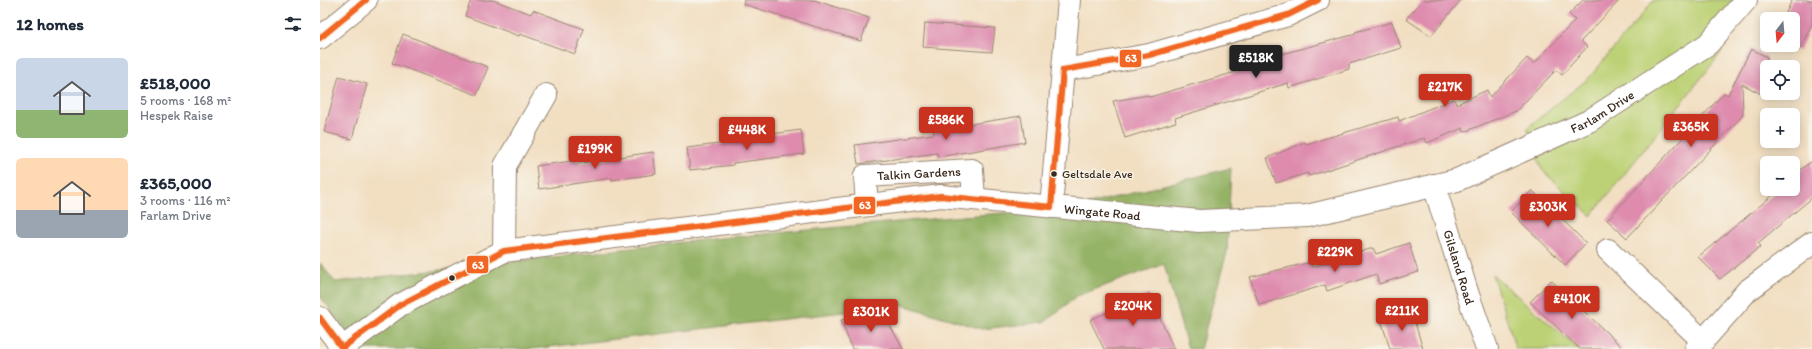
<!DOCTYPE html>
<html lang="en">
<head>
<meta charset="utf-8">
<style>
  :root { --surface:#fff; --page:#f6f6f7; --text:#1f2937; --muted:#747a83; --accent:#c8321e }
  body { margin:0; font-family:Itim,sans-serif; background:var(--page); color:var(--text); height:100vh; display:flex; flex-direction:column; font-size:15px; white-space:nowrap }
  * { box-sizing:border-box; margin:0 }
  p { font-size:13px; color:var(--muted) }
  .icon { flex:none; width:22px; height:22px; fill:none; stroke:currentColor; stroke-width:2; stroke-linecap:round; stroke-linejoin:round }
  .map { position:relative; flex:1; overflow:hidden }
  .details { display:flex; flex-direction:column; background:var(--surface); width:320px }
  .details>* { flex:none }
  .needle { width:26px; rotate:196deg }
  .controls { position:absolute; left:1440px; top:12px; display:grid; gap:8px }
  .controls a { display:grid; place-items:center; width:40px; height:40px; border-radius:6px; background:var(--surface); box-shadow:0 2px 10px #0003; font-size:20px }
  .price { position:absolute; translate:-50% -34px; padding:0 9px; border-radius:4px; background:var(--accent); color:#fff; font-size:13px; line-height:26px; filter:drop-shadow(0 1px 2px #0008) }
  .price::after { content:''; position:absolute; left:50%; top:24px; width:12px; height:9px; margin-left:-6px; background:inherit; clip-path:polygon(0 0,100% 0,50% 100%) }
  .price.current { background:#222; color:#fff }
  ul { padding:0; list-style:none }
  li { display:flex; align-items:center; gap:12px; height:100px; padding:0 16px }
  li span { display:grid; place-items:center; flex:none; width:112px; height:80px; border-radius:6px; color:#555 }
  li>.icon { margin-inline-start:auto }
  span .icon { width:48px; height:48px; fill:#fffc; stroke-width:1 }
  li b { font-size:17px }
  h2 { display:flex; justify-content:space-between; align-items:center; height:48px; padding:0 16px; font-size:17px }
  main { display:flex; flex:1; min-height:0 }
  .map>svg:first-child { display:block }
</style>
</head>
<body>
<main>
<section class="details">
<h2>12 homes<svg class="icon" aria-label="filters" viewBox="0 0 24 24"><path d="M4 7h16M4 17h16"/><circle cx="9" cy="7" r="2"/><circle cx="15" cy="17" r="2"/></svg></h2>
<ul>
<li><span style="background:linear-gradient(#c9d6e8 65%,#8fb573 0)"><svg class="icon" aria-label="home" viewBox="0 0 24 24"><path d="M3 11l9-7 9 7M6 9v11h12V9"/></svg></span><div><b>£518,000</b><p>5 rooms · 168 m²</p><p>Hespek Raise</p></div></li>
<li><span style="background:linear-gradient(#ffd9b3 65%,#9aa5b1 0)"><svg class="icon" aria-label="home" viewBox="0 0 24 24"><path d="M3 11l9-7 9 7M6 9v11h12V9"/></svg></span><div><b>£365,000</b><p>3 rooms · 116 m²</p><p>Farlam Drive</p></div></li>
</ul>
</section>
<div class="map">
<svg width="1492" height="349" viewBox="0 0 1492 349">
  <rect width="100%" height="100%" fill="#f7f3e8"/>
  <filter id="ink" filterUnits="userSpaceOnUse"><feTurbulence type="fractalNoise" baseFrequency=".025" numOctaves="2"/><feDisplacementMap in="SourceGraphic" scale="8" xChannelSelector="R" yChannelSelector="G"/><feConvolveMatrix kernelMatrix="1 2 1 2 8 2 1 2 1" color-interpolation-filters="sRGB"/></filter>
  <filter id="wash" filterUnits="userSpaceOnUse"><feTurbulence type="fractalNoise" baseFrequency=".012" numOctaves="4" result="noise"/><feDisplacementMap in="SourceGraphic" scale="16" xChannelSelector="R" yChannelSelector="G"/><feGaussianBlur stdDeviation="0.9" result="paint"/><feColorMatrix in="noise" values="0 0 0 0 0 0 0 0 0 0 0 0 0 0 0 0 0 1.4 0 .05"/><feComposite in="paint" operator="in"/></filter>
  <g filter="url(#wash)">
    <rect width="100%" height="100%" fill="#f2dfc2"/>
    <path fill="#bcd175" stroke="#7c7e4a" d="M1334,0h99l-35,57 -127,159 -49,-46 -15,-42 62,-50z
      M1172,274l87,75h-63z"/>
    <path fill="#95b366" stroke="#686e42" d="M911,168l-4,84 -27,97h-12l-24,-85 -87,32 -32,26 -63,7 -79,-24 -371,44h-171l-41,-53v-33l15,19 385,-44 244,-22 109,-8z"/>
    <g id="blocks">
      <path fill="#de8bae" d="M151,0h22l38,14 2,-4 51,19 -9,25 -55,-20 -1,2 -54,-20z
        M424,0h70l55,18 -8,23 -118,-37z
        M1103,0h38l-30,36 -25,-17z
        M1263,0h37l-39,41 6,6 -25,28 -6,-5 -40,41 -52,21 -1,-4 -36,15 -3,-5 -115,38 -1,-3 -32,10 -9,-25 38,-16 1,2 92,-27 1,4 54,-22 4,5 30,-14 3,7 37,-39 7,6 41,-44 -6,-6z
        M1472,0h20v24l-13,27 -13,-6h7v-26h-10z
        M1072,22l9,26 -52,16v5l-60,19 -1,-5 -113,35 1,4 -51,16 -12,-37 36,-6 1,2 130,-38 -2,-4 78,-21 -1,-2z
        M605,23l70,5 -3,24 -69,-5z
        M83,34l85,33 -11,28 -85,-32z
        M1431,49l16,8v40l-25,-13 1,31 -116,123 -20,-18 117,-127 4,2z
        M19,76l28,8 -15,55 -28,-7z
        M701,116l4,26 -87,15 -1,-4 -79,11 -3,-19 79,-11 -1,-4z
        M481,130l3,24 -71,9v2l-43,5 -3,-22 71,-9 -1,-3z
        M333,152l3,22 -44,6v-2l-73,11 -3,-23 43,-6 1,3z
        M1492,161v37l-54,45 3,3 -41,33 -22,-22 82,-68h13v-14z
        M1212,190l54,53 -21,22 -54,-53z
        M1089,243l9,29 -39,12 -3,-10 -49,17 -2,-6 -66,20 -9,-28 61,-15 1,5 61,-19 3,6z
        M1231,280l73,69h-44l-50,-47z
        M829,294l25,55h-70l-14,-29z
        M1091,310l12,39h-33l-9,-29z
        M563,313l20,36h-51l-11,-29z"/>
    </g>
  </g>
  <g filter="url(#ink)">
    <use href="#blocks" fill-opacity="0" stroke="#968470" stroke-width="1"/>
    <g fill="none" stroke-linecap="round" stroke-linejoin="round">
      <defs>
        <g id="minor">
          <path d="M0,38l46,-38"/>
          <path d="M743,70l86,-15 139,-40 30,-15"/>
          <path id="s1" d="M1114,185l34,110 19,54"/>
          <path id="s2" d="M547,205l-2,-29 107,-6 2,29"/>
          <path d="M731,207l18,-207"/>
          <path d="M1288,250l94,90"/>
          <path d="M184,251l1,-85 41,-71"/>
          <path d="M0,318l23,31"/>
          <path id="s3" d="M22,348l58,-43 104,-54 437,-55 258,25 108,-5 150,-36 132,-59 119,-77 38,-44"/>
          <path d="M1376,349l51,-58 65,-48"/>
        </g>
      </defs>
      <use href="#minor" stroke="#968470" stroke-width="24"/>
      <use href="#minor" stroke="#fff" stroke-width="22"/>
      <defs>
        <path id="bus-1" d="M0,38l46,-38
          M0,318l22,30 58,-43 104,-54 437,-55 110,11 12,-137 86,-15 139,-40 30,-15"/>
      </defs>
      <use href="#bus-1" stroke="#f7f3e8" stroke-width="9"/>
      <use href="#bus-1" stroke="#f26522" stroke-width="6"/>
    </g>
  </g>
  <g fill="#3b2a1e" stroke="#f7f3e8" stroke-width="1.5">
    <circle cx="734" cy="174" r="3.5"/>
    <circle cx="132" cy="278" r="3.5"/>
  </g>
  <g text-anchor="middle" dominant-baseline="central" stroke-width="3" stroke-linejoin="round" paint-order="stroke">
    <g font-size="12" fill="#3b2a1e" stroke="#f7f3e8" text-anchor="start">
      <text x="742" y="174">Geltsdale Ave</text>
    </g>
    <g font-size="13" fill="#3b2a1e" stroke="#f7f3e8">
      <text stroke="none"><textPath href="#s3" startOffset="1312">Farlam Drive</textPath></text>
      <text stroke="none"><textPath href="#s2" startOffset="83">Talkin Gardens</textPath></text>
      <text stroke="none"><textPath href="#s3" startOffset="792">Wingate Road</textPath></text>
      <text stroke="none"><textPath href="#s1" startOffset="86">Gilsland Road</textPath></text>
    </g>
  </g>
  <g stroke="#f7f3e8" stroke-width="1.5">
    <rect x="799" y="49" width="23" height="19" rx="4" fill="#f26522"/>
    <rect x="533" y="196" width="23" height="19" rx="4" fill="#f26522"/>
    <rect x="146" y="255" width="23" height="19" rx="4" fill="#f26522"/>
  </g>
  <g font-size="11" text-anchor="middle" font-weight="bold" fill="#fff">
    <text x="811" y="62">63</text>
    <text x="545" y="209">63</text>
    <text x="158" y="269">63</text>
  </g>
</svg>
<div class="controls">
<a><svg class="needle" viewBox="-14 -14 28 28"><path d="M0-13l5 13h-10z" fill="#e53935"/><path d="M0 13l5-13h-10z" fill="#747a83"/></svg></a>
<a><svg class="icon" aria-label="locate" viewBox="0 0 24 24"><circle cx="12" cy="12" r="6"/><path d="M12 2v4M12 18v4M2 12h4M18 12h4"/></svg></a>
<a>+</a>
<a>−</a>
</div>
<b class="price current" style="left:936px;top:79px">£518K</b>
<b class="price" style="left:1125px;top:108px">£217K</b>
<b class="price" style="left:626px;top:141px">£586K</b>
<b class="price" style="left:1371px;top:148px">£365K</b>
<b class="price" style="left:427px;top:151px">£448K</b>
<b class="price" style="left:275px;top:170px">£199K</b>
<b class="price" style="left:1228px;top:228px">£303K</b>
<b class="price" style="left:1015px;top:273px">£229K</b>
<b class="price" style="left:1252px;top:320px">£410K</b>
<b class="price" style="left:813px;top:327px">£204K</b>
<b class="price" style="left:1082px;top:332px">£211K</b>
<b class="price" style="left:551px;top:333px">£301K</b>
</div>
</main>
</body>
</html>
